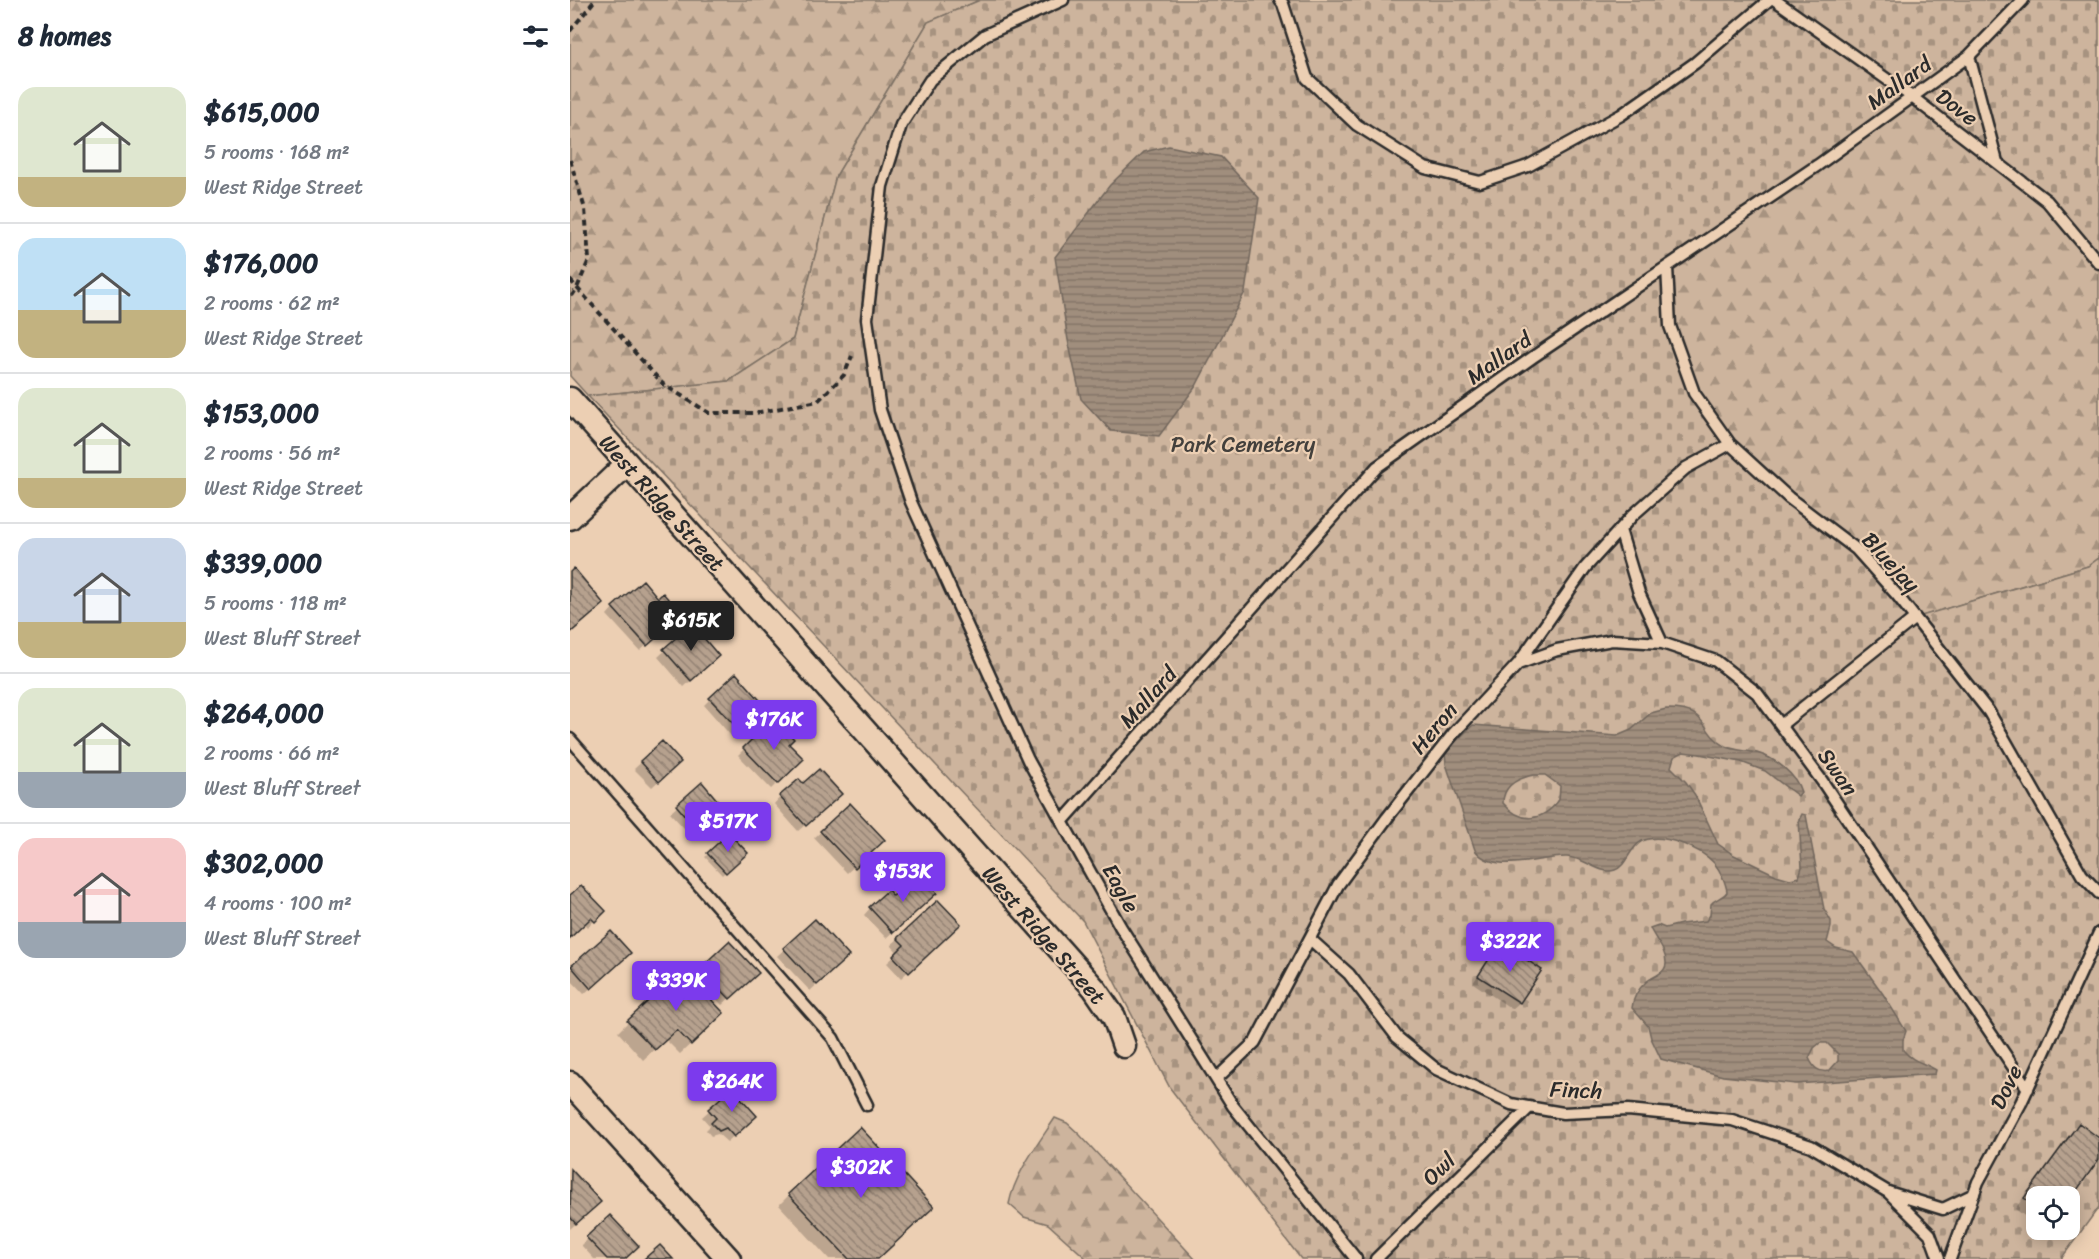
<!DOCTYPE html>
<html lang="en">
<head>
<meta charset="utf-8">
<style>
  :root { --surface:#fff; --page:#f2f2f3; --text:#1f2937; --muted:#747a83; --line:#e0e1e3; --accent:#7c3aed }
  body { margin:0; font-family:Sriracha,sans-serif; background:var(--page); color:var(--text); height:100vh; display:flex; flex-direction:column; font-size:22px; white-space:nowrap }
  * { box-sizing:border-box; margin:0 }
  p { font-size:20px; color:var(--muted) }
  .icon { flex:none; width:33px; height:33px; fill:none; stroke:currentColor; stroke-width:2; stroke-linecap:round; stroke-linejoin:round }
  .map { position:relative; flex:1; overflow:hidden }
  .side { display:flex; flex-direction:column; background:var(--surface); width:570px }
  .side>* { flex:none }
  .tools { position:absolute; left:1456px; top:1186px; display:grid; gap:12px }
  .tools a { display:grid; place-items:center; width:54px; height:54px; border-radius:12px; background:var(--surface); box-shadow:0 3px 15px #0003; font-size:30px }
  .price { position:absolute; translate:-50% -51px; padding:0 14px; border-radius:6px; background:var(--accent); color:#fff; font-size:20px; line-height:39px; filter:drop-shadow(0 2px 3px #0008) }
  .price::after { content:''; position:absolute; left:50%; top:36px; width:18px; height:14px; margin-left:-9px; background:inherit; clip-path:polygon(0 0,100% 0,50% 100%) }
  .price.current { background:#222; color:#fff }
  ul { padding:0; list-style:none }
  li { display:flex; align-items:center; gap:18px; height:150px; padding:0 18px }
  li+li { border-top:2px solid var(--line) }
  li span { display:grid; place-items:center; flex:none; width:168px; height:120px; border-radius:18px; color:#555 }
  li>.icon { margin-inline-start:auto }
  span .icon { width:72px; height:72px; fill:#fffc; stroke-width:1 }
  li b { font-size:26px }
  h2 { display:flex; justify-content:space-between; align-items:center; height:72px; padding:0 18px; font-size:26px }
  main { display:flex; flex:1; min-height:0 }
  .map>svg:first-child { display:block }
</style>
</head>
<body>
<main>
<section class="side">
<h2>8 homes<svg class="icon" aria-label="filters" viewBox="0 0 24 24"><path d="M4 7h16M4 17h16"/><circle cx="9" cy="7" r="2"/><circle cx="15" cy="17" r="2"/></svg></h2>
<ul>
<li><span style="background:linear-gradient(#dfe7d0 75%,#c2b280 0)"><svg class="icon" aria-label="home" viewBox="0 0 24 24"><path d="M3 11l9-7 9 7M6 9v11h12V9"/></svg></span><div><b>$615,000</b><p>5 rooms · 168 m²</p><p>West Ridge Street</p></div></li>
<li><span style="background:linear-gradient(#bfe0f5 60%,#c2b280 0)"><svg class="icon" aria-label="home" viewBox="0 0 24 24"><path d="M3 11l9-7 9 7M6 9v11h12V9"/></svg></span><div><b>$176,000</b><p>2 rooms · 62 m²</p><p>West Ridge Street</p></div></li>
<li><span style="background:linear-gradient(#dfe7d0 75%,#c2b280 0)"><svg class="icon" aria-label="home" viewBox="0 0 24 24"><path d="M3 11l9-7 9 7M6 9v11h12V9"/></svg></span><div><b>$153,000</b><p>2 rooms · 56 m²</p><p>West Ridge Street</p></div></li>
<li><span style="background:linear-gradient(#c9d6e8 70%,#c2b280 0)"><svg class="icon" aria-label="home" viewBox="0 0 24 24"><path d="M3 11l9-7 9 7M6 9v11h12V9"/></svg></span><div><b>$339,000</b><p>5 rooms · 118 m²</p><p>West Bluff Street</p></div></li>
<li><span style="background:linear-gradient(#dfe7d0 70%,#9aa5b1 0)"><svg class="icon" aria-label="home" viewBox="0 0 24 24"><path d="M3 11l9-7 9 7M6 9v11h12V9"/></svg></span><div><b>$264,000</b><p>2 rooms · 66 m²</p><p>West Bluff Street</p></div></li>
<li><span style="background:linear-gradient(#f6c9c9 70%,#9aa5b1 0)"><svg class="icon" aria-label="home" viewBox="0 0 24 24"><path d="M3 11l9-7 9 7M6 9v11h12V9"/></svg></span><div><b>$302,000</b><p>4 rooms · 100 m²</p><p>West Bluff Street</p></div></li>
</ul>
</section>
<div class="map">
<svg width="1529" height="1259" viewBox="0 0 1529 1259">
  <defs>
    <pattern id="forest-firs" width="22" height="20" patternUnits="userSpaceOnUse" patternTransform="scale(1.5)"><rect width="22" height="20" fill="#cdb49d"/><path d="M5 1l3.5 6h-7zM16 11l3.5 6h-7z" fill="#a79380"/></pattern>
    <pattern id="cemetery-stones" width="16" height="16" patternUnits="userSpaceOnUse" patternTransform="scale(1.5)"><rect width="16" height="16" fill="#cdb49d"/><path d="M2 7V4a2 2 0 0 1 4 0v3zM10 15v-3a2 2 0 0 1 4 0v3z" fill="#a79380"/></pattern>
    <pattern id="water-rules" width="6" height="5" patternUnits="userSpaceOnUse" patternTransform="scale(1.5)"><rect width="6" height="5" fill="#a08e7d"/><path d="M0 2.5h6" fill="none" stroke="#837467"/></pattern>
    <pattern id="building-back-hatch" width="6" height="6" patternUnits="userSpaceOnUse" patternTransform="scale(1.5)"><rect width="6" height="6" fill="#b6a18e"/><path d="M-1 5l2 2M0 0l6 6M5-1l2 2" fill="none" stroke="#948374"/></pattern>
  </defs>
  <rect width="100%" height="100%" fill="#eccfb3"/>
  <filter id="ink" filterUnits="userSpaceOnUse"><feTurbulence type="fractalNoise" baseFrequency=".0167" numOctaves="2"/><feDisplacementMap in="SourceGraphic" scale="12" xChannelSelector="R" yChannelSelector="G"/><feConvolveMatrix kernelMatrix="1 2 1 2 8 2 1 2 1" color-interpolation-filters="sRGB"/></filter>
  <g filter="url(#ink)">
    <path fill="url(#forest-firs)" stroke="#7c7064" stroke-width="1.5" d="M0,0h410l-52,22 -92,154 -43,163 -64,42 -141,15 -18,-20z
      M1342,97l135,104 52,62v295l-11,8 -173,52 -185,-174 -36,-51 -24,-67 -3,-59z
      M485,1118l12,5 12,11 116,125h-108l-39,-35 -24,-7 -15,-13c6,-31 29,-60 46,-86z"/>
    <path fill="url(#cemetery-stones)" stroke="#7c7064" stroke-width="1.5" fill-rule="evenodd" d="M410,0h1119v263l-52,-62 -136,-104 -244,170 3,59 24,67 36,51 126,105 59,69 173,-52 11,-8v649l-38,52h-760l-131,-171 -87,-167 -495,-525 141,-15 64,-42 43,-163 92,-154zM1467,1197h33v33h-33z"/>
    <path fill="url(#water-rules)" stroke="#71665c" stroke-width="1.5" fill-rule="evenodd" d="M599,146l52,11 38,41 -14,94 -49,94 -37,50 -48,-5 -30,-32 -13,-59 -13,-83 55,-72 34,-33z
      M1096,709c45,-1 32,22 59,37 10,5 22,4 32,7 18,5 39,21 44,39l-3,4 -33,-25 -24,-9 -42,-8 -16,-2 -9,5 -3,10 15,15 9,13 23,49 16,11 42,20 14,4 9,-2 3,-10 -3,-47 3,-6 4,1 14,74 4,20 7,12v6l-4,15 9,6 17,4 30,42 23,37 -3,9v10c11,13 20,12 33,20l-1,4 -139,10 -73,-8 -62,-17 -10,-21 -3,-12 -16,-18c1,-10 6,-19 14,-26 6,-6 20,-8 20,-19 0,-14 -11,-23 -16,-35l8,-3 7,3 16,-4 25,-3 4,-6 1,-11c5,-6 12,-6 16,-12 -1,-9 -7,-22 -13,-29 -14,-15 -52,-31 -72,-22 -13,7 -16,26 -27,29 -16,5 -29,-12 -48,-13 -27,-1 -73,19 -92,-7l-29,-86 -1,-12 28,-27 144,11 14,-6 20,-17zM964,775h11l15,11 -1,14c-17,22 -38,24 -56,3 0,-18 15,-25 31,-28zM1250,1043h7l11,11v7l-9,10c-11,2 -16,-4 -20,-13l5,-10z"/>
    <path fill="#0003" d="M43,608l61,13 -34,30 -33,-36z
      M121,626l20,36 -27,25 -26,-30z
      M140,699l48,15 -26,23 -28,-32z
      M204,720l13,24 15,15 -31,30 -33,-34z
      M92,743l17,19 -27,25 -18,-18z
      M132,784l8,23 -25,22 -15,-16z
      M233,785l30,16 -35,30 -24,-27 6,-7z
      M280,805l33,35 -36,33 -33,-35z
      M159,835l17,18 -24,22 -17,-18z
      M0,897l34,14 -16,16 -4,-4 -14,13z
      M323,898l35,2 -42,38 -22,-23 6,-7z
      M245,921l25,42 -30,28 -33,-35z
      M382,931l-51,47 -14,-15 11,-10 -7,-8 7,-6z
      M41,933l11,27 -38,34 -14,-15v-9z
      M931,944l39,26 -21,33 -7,6 -39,-26 21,-32z
      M132,969l48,10 -28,26 -27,-30z
      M58,1022l84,2 -32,30 -15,-15 -22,21 -25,-28z
      M162,1090l17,32 -22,20 -9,-8 -7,2 -5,-6 4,-4 -8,-9z
      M1509,1125l-9,72h-33v28l-22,-16 54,-74z
      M1,1171l21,38 -22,20v-57z
      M219,1195l87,64h-47l-50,-54z
      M18,1238l35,21h-29l-13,-14z"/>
    <path fill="url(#building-back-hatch)" stroke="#2b2b2b" stroke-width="1.5" d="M4,568l30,36 -34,29v-61z
      M73,580l15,18 5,-5 19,22 -35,31 -35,-39z
      M122,624l27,32 -28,25 -28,-32z
      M166,673l30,34 -26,24 -31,-33z
      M204,718l20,21 -5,5 15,15 -26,25 -35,-36z
      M92,741l19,21 -22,20 -19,-21z
      M249,769l23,25 -36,32 -27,-30 20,-17 4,4z
      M132,782l16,19 -26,23 -16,-19z
      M280,803l35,37 -30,28 -35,-37z
      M159,833l19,20 -22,20 -19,-20z
      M348,873l19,20 -44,40 -24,-26 19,-17 5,6z
      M11,885l25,26 -11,11 -4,-4 -21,20v-43z
      M368,900l23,24 -52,49 -16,-17 11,-11 -7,-7z
      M245,919l34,37 -32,29 -34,-37z
      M41,931l20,22 -40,36 -20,-23z
      M159,941l30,32 -29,26 -30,-31z
      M930,942l42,28 -22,33 -42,-27z
      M112,969l42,44 -33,32 -14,-15 -22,20 -28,-29z
      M162,1088l25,28 -23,21 -8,-9 -7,3 -8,-8 5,-5 -8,-9z
      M1509,1123l20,15v21l-29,41v-3h-33v10l-13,-9z
      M290,1127l74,80 -56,52h-29l-61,-65z
      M1,1169l30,33 -25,22 -6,-7z
      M40,1215l29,31 -14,13h-18l-21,-22z
      M90,1245l13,14h-29z"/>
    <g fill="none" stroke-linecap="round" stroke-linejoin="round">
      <defs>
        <path id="lane" d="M493,0l-78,35 -55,45 -29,45 -19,61 -15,133 13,91 31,92 117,258 92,166 113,180 123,153
          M710,0l3,4 24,74 50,47 68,43 55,14 48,-16 93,-51 74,-52 74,-63
          M1205,0l137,97 135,104 52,62
          M1399,56l28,106
          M1097,267l3,59 24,67 36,51 59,54 67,51 41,46 92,117 93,163 17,18
          M1050,530l19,63 23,50
          M948,664l39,-14 55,-10 50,3 54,18 41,32 65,88 206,308
          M1211,725l134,-107
          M0,739l263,299 34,67
          M492,822l315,-355 156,-110 285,-192 151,-109 54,-56
          M740,939l39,35 48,63 39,32 75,35 52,9 65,-3 104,10 79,26 77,46
          M646,1079l39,-37 83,-157 49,-67 66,-84 65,-70 67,-96 48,-53 53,-47 44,-24
          M806,1259l154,-152
          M1369,1259l-9,-25 -42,-42 55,17 31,-15
          M1380,1259l28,-77 43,-79 78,-170"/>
        <path id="street" d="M0,399l524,589 20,29 10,29
          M0,518l57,-54
          M0,1083l159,176"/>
      </defs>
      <use href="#lane" stroke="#2b2b2b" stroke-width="15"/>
      <use href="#street" stroke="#2b2b2b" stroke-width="27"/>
      <path stroke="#2b2b2b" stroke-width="4" stroke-dasharray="6 4.5" stroke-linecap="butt" d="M0,31l25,-31
        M0,160l15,49 4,51 -12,28 -7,11
        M0,280l93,104 46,29h46l63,-12 26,-26 8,-19"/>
      <use href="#lane" stroke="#eccfb3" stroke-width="10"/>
      <use href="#street" stroke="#eccfb3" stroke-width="22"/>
    </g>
  </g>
  <g text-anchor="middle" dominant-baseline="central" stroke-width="4.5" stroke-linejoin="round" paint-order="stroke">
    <g font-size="22" fill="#2b2b2b" stroke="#eccfb3">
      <text transform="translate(1329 83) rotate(-36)">Mallard</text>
      <text transform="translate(1387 107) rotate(37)">Dove</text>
      <text transform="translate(929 358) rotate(-35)">Mallard</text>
      <text transform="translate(92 503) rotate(48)">West Ridge Street</text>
      <text transform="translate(1321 562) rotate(47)">Bluejay</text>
      <text transform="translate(578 697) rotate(-48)">Mallard</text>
      <text transform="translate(864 728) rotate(-50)">Heron</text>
      <text transform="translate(1268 772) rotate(55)">Swan</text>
      <text transform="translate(551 888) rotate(61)">Eagle</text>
      <text transform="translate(474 935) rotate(49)">West Ridge Street</text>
      <text transform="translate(1436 1087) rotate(-64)">Dove</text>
      <text transform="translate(1006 1090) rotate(2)">Finch</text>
      <text transform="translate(869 1169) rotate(-44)">Owl</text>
    </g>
    <g font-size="22" fill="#43403c" stroke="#eccfb3">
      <text x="673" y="444">Park Cemetery</text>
    </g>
  </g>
</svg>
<div class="tools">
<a><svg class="icon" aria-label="locate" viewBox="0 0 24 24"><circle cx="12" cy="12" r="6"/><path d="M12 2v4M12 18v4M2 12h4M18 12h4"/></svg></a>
</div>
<b class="price current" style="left:121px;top:652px">$615K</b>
<b class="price" style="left:204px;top:751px">$176K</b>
<b class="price" style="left:158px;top:853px">$517K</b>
<b class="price" style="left:333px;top:903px">$153K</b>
<b class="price" style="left:940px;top:973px">$322K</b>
<b class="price" style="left:106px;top:1012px">$339K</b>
<b class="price" style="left:162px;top:1113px">$264K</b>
<b class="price" style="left:291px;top:1199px">$302K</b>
</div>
</main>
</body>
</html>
